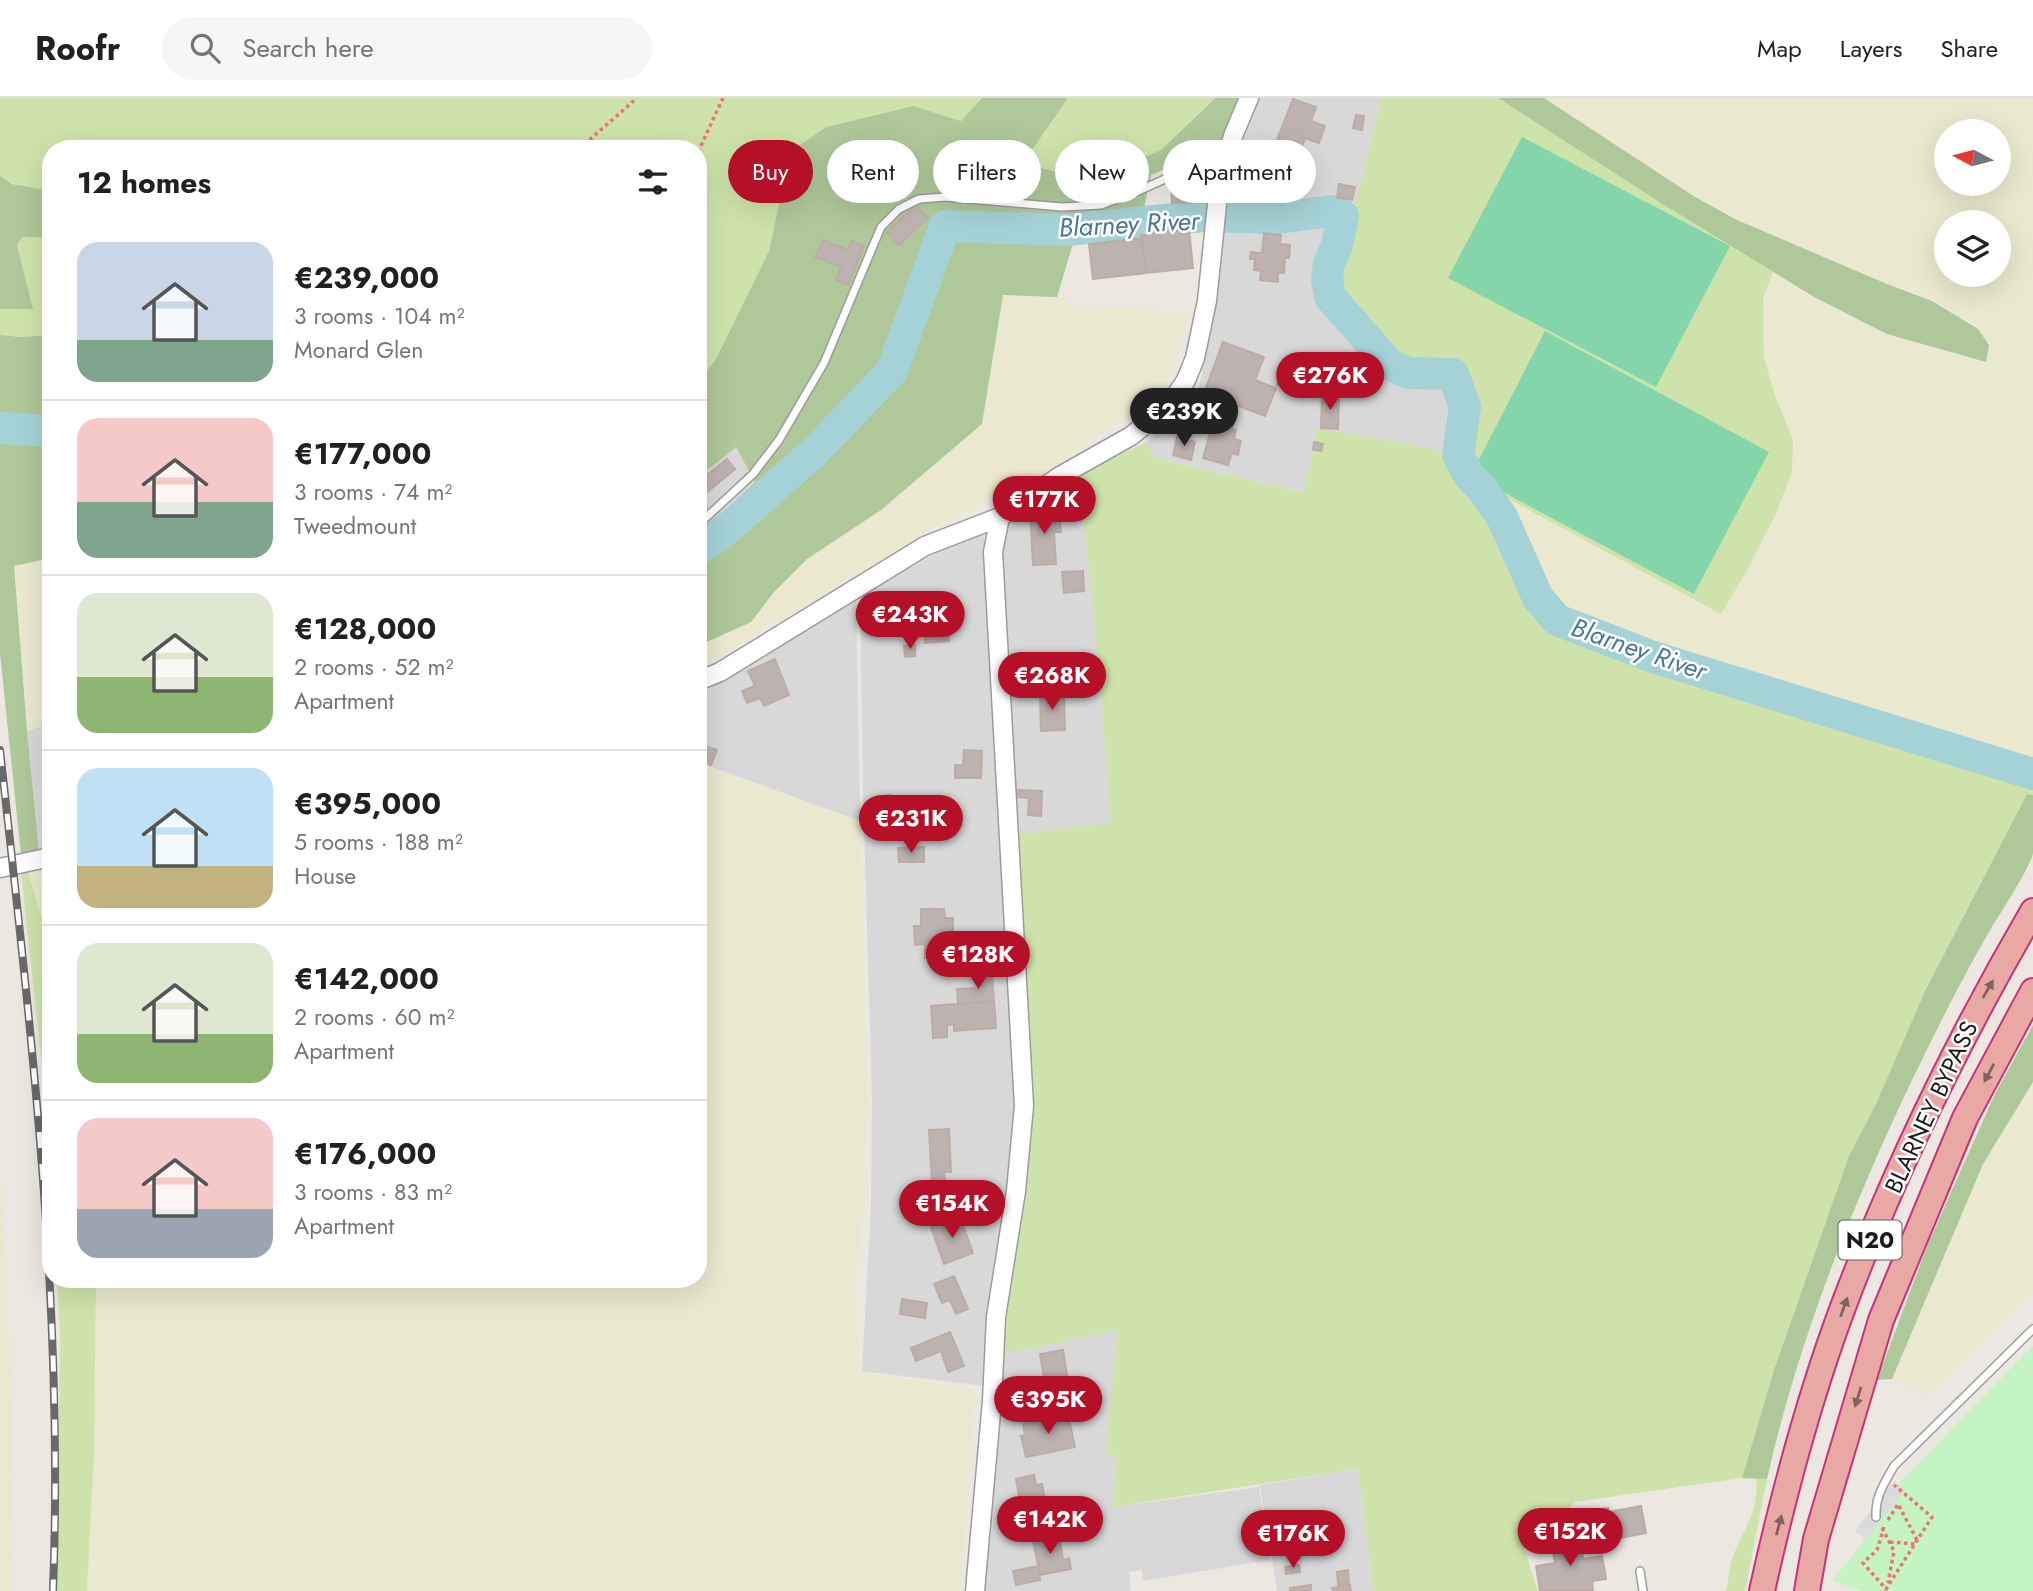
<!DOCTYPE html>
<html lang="en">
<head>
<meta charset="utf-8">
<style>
  :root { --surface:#fff; --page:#f6f6f6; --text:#202124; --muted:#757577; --line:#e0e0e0; --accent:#b61028 }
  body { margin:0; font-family:Jost,sans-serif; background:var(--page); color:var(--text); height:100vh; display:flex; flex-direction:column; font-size:26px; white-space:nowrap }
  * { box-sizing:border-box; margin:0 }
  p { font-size:23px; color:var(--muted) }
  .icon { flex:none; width:38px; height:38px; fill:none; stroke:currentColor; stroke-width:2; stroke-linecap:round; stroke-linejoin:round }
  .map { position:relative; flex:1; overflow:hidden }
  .side { position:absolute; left:42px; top:42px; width:665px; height:1148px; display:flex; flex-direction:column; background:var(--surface); border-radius:28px; box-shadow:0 7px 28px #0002 }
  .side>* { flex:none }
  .guide { position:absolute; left:728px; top:42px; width:665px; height:63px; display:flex; gap:14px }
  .needle { width:46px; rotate:277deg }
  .tools { position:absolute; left:1934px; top:21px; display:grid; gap:14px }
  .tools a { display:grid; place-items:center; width:77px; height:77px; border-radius:50%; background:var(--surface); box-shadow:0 7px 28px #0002; font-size:35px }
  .price { position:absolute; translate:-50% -60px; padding:0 16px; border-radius:24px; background:var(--accent); color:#fff; font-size:23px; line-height:46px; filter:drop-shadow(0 2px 4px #0008) }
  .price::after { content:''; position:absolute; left:50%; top:42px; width:21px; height:16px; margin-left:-10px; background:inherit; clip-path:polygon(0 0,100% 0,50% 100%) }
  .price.on { background:#222; color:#fff }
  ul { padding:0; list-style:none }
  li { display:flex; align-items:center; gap:21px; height:175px; padding:0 35px }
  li+li { border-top:2px solid var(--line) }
  li span { display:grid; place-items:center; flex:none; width:196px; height:140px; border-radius:21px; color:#555 }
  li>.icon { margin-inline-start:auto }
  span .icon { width:84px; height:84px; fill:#fffc; stroke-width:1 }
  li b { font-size:30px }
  h2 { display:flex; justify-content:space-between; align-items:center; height:84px; padding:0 35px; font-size:30px }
  .tag { padding:0 24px; border-radius:32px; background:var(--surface); box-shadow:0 7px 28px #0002; font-size:24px; line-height:63px }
  .tag.on { background:var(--accent); color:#fff }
  header { display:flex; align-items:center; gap:42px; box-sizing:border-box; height:98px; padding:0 35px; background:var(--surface); border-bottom:2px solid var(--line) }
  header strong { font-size:33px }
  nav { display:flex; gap:38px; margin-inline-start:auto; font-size:24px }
  .search { width:490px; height:63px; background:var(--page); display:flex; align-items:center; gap:18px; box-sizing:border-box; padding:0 24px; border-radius:38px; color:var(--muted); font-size:26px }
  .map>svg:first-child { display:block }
</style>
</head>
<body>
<header>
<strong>Roofr</strong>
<div class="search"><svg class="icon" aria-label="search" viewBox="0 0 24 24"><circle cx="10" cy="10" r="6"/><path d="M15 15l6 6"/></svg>Search here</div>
<nav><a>Map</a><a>Layers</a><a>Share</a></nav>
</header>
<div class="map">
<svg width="2033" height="1493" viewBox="0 0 2033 1493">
  <rect width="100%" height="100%" fill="#ece7e1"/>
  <path fill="#d9d8d8" d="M1257,0h124l-27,115 -12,-5 -20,-1 -32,5 -65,-1 7,-52z
    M1321,118l33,1 -12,44 -2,38 35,61 22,15 57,9 7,22 -12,46 -117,-17 -18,7 -10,50 -149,-34 -6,-5 -4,-10 51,-39 17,-89 9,-89z
    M736,348l19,36 -57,54v-58z
    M1078,377l18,152 10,106 4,91 -91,10 -14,-164 -5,-153z
    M977,433l5,3 3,8 3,25 32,521 -35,298 -123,-15 9,-165 1,-108 -9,-308 -3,-195z
    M856,497l4,226 -162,-59v-70l76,-43z
    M51,625v126l-12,3 -12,-121z
    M1118,1232l-12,126 11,-2 -4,53 146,-20 11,73 -127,21 -1,-11 -13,2 2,19h-147l17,-180 3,-66z
    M1358,1371l15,122h-96l-17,-106z"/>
  <path fill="#eae8ce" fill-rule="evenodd" d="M1545,0h488v671l-358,-108 -114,-43 -7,-7 -12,-17 -48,-103 227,123 24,-40 30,-58 17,-44 1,-32 -18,-45 -11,-37 -1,-60 10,-26 41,26 73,36 99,30 4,-19 -11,-17 -46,-28 -48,-17 -148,-64 -44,-23zM1946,33h52v53h-52zM1946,124h52v53h-52z
    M1003,196l65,3 -1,8 123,8 -15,49 -12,22 -21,23 -107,70 -98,48 -239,144v-23l53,-24 23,-30 33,-33 74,-49 101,-86z
    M51,460v165l-25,6 -12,-164z
    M698,665l162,58 7,275 -3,82 -8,102 2,92 116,17 -14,202h-873l7,-140 2,-172h602z
    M51,766v84l-24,-79z
    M2033,984v209l-106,105 -35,-17 91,-215z
    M0,1065l11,206 1,222h-12z"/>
  <path fill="#cee3ab" d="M0,0h982l-21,23 -49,-15 -86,21 -36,25 -21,99 -54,110 -17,20v-232h-647v42c-19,-1 -36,-4 -51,-15z
    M1068,0h146l-53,52 -55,23 -42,1 -41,-11z
    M1381,0h117l275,174 -10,26 1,60 11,37 18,45 -1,32 -17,44 -30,58 -24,40 -227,-123 -23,-16c0,-32 10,-85 -16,-108 -10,-1 -23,1 -33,0 -25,-4 -67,-46 -77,-68 -5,-12 -4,-26 -3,-38z
    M22,139l29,1v15l-9,18 9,34v30l-30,2 -21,-2v-26h33l-16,-64z
    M1317,330l132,24 33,37 20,28 36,81 19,22 127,47 349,107v21l-6,-1 -102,197 -49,113 -27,52 -75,214 -32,108 -167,24 -51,46 14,43h-165l-15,-122 -246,38 5,-52 -12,1 13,-126 -125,26 23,-165 -2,-253 5,-104 91,-11c-6,-116 -18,-232 -32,-348l67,-32 10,15 148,34z
    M27,771l24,79v224l-9,-108 -21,-191z
    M57,1181h39l-2,172 -7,140h-30l3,-257z
    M1756,1380l11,1 -22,112h-19c2,-9 3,-19 5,-28 9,-31 29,-49 25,-85z"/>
  <path fill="#aec899" d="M982,0h86l-45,65 41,11 42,-1 55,-23 54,-52h26l-18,47 -72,30 -12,56 -65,9 -17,57 -54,-2 -21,129 -101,86 -74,49 -33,33 -23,30 -53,24v-110l57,-54 -19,-35 -38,31v-97l17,-20 54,-110 21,-99 36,-25 87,-21 48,15z
    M1498,0h46l151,99 42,23 150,64 45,17 46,28 11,16 -3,17 -99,-28 -73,-37 -156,-96z
    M0,78l12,8 39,7v47l-29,-1 -5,8 16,64h-33z
    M51,155v52l-9,-35z
    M0,237l21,2 30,-2v223l-37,8 13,165 12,121 -18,3 -21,-202z
    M2027,696l6,1c0,19 0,40 0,58 -2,14 -35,63 -44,79 -28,48 -53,99 -78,150 -60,127 -113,259 -144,397l-25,-1 32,-108 75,-214 27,-52 49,-113z
    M2033,927v57l-50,82 -91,215 -15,1 51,-136 67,-150z"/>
  <path fill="#c4f4c1" d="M2033,1248v245h-169l-32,-10 73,-91 -7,-6z"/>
  <path fill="#85d5ab" d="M1522,39l208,109 -74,141 -208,-109z
    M1545,233l224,121 -75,142 -223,-119z"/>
  <path fill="#dbdbdb" d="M1894,1383l11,9 -39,49 -11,-8z"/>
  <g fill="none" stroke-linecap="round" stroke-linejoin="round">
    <path stroke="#a5d2d6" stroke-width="32" d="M0,330l51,3
      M698,452l34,-25 83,-74 77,-80 53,-145 122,4 136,-14 75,2 53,-7 12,5 -6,29 -8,18 -2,17 3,17 60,68 18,8 45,1 12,33 -7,48 10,19 14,15 20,28 36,81 19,22 96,37 380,117"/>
  </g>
  <path fill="#bcb2af" stroke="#bcaca5" stroke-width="2" d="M1293,1l23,8 -5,14 14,5 -6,17 -14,-5 -4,11 -24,-9z
    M1356,17l8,1 -2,14 -9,-2z
    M1276,53l22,8 -7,17 13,6 -7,16 -11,-5 -2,5 -23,-8 7,-18 -4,-1 3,-8 4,2z
    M1204,76l1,28 -33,1 -1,-17h9v-11z
    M1339,86l16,3 -3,13 -15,-2z
    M916,107l12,13 -29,27 -12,-13z
    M1189,131l4,39 -47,5 -5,-38z
    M1264,135l17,2 -1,9 10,1 -1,13h-4l-1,15h-6v9l-18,-2 1,-9 -7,-1 1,-11h-5l1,-7 11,1z
    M1142,140l4,35 -53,6 -4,-35z
    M823,142l25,10 3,-9 13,5 -16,39 -12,-5 5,-13 -26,-10z
    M1223,244l41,15 -9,23 21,8 -11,28 -61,-23z
    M1292,276l21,3 -1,11 -21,-2z
    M1278,280l14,2 -1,6 -14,-1z
    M1322,298l17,1 -1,32 -17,-1z
    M1214,321l20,5 -2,5 4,1 -2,9 7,2 -3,14 -6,-2 -4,12 -25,-7z
    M1177,339l18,5 -4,18 -18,-5z
    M1314,344l9,2 -2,7 -8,-1z
    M727,361l8,10 -35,29 7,9 -9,7v-32z
    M1059,412l2,22h-7l2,32 -23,1 -3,-53z
    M1083,473l1,20 -20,2 -2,-21z
    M945,510l4,33 -24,2 -3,-33z
    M915,547v11l-10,1 -1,-11z
    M775,561l14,36 -25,11 -4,-8 -13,5 -5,-12 13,-5 -7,-15z
    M1064,594l1,38 -24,1 -1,-38z
    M698,646l19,6 -6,15 -13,-5z
    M964,652l18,1 -1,27h-26v-13h8z
    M1018,692l24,1 -1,25 -13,-1 1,-17 -12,-1z
    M891,697v7l-8,1v-7z
    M909,703h33v11h10v13h-9v11l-33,-1 -1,-3h-11v-19h11z
    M924,749v15h-25l-1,-14z
    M921,811h23l1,9h8v17h-3v12h-4l1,11h-22v-14l-10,1 -1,-19h7z
    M981,850l1,10 -22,2v-11z
    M992,876l2,27 -36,3 -1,-15 21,-1 -1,-13z
    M994,903l2,27 -42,3v-7l-7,1v12l-14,1 -2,-32z
    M949,1031l2,43h-7l1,11 -13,1 -3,-54z
    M960,1119l13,36 -29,11 -13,-37z
    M954,1178l14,33 -12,5 -6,-14 -8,3 -8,-19z
    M902,1201l25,4 -2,15 -25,-4z
    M950,1234l14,34 -16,6 -7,-21 -25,10 -5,-13z
    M1063,1252l8,49 -23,3 -8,-48z
    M1068,1317l7,32 -49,10 -5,-21 4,-1 -2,-11z
    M1034,1377l2,10 6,-1 6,32 -24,5 -8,-42z
    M1641,1408l5,27 -31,6 -6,-27z
    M1608,1410l3,19 -39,6 -3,-19z
    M1059,1437l4,25 6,-2 2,11 -31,6 -7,-35z
    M1587,1439l1,8 -7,1 2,13 19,-3 4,23 -14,2 1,10h-53l-4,-25 19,-3 -4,-21z
    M1299,1467l1,7 -14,2 -1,-7z
    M1038,1468l2,14 -24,5 -3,-14z
    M1348,1472l1,14 -11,1 -1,-13z
    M1311,1487v6h-21v-3z
    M1350,1487l1,6h-18l-1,-3z"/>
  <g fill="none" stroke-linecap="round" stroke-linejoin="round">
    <defs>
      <path id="service" d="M698,427l55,-51 26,-34 45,-77 57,-136 18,-18 20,-10 26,-2 117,10 39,-2 35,-13 89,-40
        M1876,1419c-1,-21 8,-33 18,-51l139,-137
        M1640,1473l3,20"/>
      <path id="tertiary" d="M698,583l22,-9 205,-126 75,-29 60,-41 71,-40 39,-32 16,-24 9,-22 12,-57 11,-106 15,-59 16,-38
        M0,770l51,-11
        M975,1493l17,-190 4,-84 20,-126 8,-85 -31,-554 7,-35"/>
      <path id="trunk" d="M1762,1493c21,-95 47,-193 81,-284 52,-138 116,-269 190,-396
        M1807,1493l9,-52 65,-219 84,-202 68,-127"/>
    </defs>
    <use href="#service" stroke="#9c9c9c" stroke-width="10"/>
    <use href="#tertiary" stroke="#9c9c9c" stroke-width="21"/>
    <use href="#trunk" stroke="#c7327a" stroke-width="28"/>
    <path stroke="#ed7176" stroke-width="3.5" stroke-dasharray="3.5 3.5" stroke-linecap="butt" d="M579,51l58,-51
      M698,54l25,-54
      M1888,1422l10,-16 19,36
      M1884,1429l-7,23 -14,13 23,26 46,-72 -38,-32
      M1882,1430l12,23 -6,32
      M1890,1444l25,2"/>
    <use href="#service" stroke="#fff" stroke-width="7"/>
    <use href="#tertiary" stroke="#fff" stroke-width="18"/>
    <use href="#trunk" stroke="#e8a9a4" stroke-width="24"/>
    <defs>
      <path id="rail" d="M0,652c31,281 64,557 53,841"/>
    </defs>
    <use href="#rail" stroke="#696969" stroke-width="8"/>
    <use href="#rail" stroke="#fff" stroke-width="5" stroke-dasharray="16" stroke-linecap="butt"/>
  </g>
  <defs><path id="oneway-solid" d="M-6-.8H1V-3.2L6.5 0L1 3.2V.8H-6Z" transform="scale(1.75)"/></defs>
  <g fill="#826260">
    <use href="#oneway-solid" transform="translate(1988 891) rotate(-60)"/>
    <use href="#oneway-solid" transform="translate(1989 975) rotate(118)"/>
    <use href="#oneway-solid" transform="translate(1844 1209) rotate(-70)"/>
    <use href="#oneway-solid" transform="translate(1858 1299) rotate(107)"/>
    <use href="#oneway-solid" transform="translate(1779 1427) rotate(-75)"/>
  </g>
  <g text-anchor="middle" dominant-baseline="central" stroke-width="5" stroke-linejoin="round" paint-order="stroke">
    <rect fill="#fff" stroke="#5f5f5f" stroke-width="2" x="1838.5" y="1122.5" width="63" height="39" rx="5"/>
    <g font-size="23" font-weight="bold" fill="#1b1b1b">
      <text x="1870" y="1142">N20</text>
    </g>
    <g font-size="24" fill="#1b1b1b" stroke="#fff">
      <text transform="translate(1931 1009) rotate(-65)">BLARNEY BYPASS</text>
    </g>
    <g font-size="26" font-style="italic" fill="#4b7994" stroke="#fff">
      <text transform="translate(1129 126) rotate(-3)">Blarney River</text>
      <text transform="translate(1639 551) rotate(19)">Blarney River</text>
    </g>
  </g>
</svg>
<div class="tools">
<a><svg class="needle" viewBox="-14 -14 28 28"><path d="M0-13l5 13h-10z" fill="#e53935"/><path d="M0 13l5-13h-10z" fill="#757577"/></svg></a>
<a><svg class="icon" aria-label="layers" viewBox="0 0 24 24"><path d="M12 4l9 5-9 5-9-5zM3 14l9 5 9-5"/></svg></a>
</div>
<b class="price" style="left:1330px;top:314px">€276K</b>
<b class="price on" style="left:1184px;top:350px">€239K</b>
<b class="price" style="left:1044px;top:438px">€177K</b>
<b class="price" style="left:910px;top:553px">€243K</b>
<b class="price" style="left:1052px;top:614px">€268K</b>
<b class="price" style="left:911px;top:757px">€231K</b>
<b class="price" style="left:978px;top:893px">€128K</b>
<b class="price" style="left:952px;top:1142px">€154K</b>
<b class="price" style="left:1048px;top:1338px">€395K</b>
<b class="price" style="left:1050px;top:1458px">€142K</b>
<b class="price" style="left:1570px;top:1470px">€152K</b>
<b class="price" style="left:1293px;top:1472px">€176K</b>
<div class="guide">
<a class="tag on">Buy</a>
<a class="tag">Rent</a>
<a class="tag">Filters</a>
<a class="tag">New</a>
<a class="tag">Apartment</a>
</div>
<section class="side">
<h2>12 homes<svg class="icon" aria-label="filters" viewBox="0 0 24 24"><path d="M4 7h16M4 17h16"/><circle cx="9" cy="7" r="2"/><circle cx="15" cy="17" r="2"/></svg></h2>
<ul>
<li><span style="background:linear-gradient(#c9d6e8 70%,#7fa58c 0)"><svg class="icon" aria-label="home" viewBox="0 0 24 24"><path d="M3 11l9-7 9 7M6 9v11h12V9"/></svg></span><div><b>€239,000</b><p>3 rooms · 104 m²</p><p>Monard Glen</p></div></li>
<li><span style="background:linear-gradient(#f6c9c9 60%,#7fa58c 0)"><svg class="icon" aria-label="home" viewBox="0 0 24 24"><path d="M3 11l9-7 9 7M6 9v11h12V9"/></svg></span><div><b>€177,000</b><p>3 rooms · 74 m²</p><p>Tweedmount</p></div></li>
<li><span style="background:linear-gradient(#dfe7d0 60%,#8fb573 0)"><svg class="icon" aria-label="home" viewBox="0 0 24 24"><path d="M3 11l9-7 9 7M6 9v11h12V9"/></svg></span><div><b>€128,000</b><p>2 rooms · 52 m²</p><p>Apartment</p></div></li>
<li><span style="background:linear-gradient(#bfe0f5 70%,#c2b280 0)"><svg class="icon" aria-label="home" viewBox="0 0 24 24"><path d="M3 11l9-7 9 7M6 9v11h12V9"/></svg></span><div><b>€395,000</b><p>5 rooms · 188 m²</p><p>House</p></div></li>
<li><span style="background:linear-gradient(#dfe7d0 65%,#8fb573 0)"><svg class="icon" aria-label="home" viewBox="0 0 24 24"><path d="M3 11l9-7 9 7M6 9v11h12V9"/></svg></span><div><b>€142,000</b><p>2 rooms · 60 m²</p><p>Apartment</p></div></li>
<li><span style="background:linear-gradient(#f6c9c9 65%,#9aa5b1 0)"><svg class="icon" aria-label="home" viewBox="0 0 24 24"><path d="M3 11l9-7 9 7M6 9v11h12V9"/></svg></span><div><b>€176,000</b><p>3 rooms · 83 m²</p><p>Apartment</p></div></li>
</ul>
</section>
</div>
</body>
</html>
